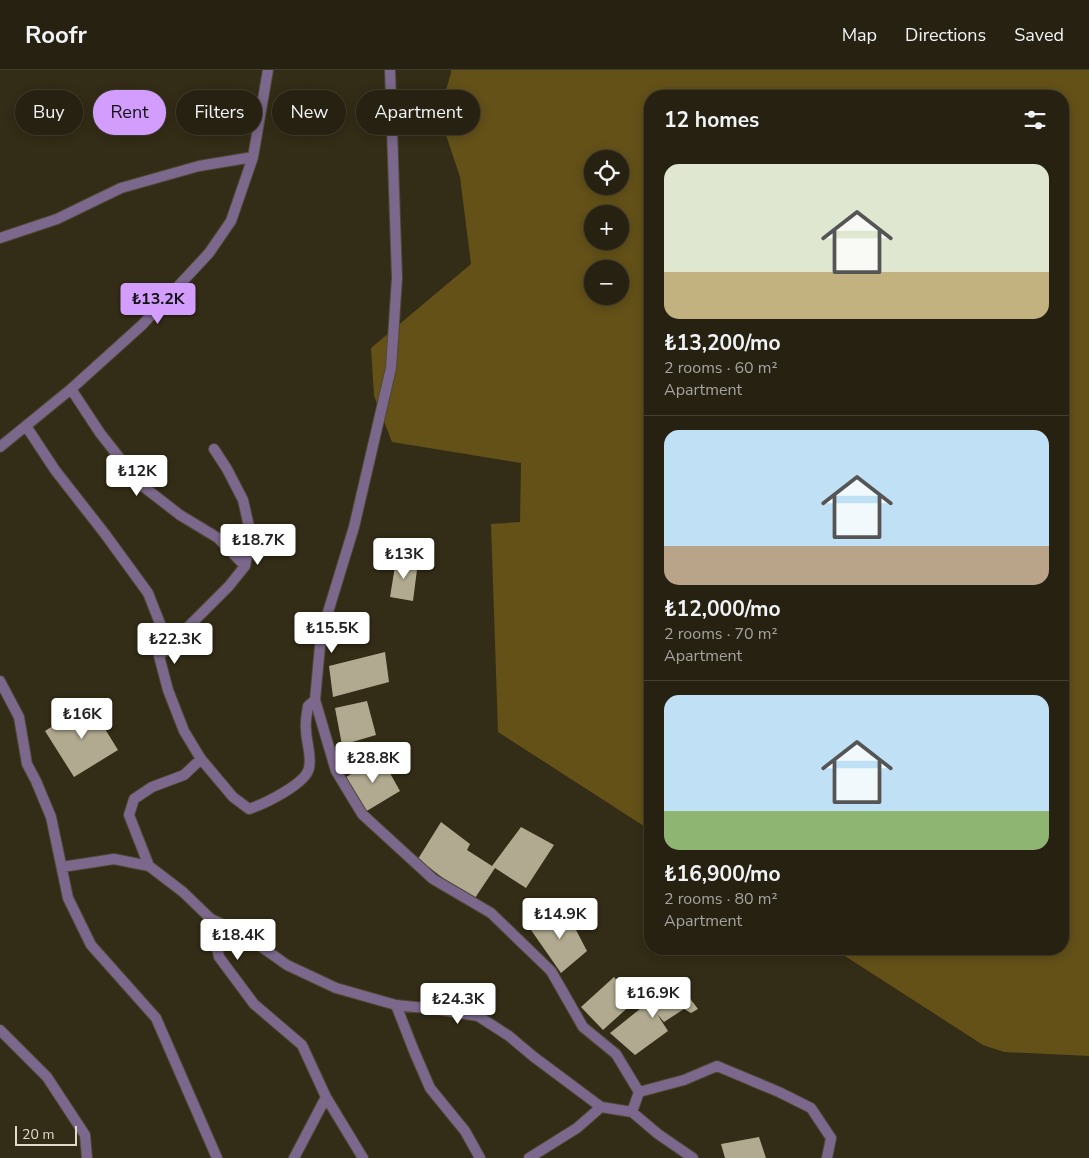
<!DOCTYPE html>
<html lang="en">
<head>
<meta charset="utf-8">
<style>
  :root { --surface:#262110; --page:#2e2919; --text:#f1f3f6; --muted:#a4a39f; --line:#423e30; --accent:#d29dfd }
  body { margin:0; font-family:"Nunito Sans",sans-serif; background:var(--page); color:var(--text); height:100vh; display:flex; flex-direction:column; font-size:19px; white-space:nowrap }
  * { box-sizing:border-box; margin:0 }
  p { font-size:16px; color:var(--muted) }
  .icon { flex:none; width:28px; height:28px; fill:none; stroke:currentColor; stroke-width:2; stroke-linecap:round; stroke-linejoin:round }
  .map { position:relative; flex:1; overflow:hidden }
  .side { position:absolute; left:644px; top:20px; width:425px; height:865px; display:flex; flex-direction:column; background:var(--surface); border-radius:20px; box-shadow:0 2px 12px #0003,0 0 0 1px var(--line) }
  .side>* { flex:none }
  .top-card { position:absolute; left:15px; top:20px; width:475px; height:45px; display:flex; gap:10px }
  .buttons { position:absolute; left:584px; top:80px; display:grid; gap:10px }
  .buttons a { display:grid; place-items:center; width:45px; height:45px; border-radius:50%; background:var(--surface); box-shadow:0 2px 12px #0003,0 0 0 1px var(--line); font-size:25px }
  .scale { position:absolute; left:15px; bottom:12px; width:62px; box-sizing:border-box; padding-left:5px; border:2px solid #e0dbce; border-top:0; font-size:14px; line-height:18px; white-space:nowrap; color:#e0dbce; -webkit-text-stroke:4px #332c16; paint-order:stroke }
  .price { position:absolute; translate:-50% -42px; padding:0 11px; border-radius:5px; background:#fff; color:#222; font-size:16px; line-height:32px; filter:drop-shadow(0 1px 2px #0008) }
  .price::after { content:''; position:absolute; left:50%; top:30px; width:15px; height:11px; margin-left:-8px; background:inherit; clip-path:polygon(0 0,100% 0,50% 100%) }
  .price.on { background:var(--accent); color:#111 }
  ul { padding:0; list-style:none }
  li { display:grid; align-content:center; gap:10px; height:265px; padding:0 20px }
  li+li { border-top:1px solid var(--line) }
  li span { display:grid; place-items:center; height:155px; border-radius:15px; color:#555 }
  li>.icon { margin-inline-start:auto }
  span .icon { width:90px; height:90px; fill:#fffc; stroke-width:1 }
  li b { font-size:21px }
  h2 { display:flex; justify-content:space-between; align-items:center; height:60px; padding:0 20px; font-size:21px }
  .pill { padding:0 18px; border-radius:22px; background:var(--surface); box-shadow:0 2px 12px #0003,0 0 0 1px var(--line); font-size:18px; line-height:45px }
  .pill.on { background:var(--accent); color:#111 }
  header { display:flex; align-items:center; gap:30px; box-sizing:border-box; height:70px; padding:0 25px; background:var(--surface); border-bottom:1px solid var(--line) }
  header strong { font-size:24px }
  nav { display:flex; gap:28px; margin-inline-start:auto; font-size:18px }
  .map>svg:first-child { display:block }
</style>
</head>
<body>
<header>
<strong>Roofr</strong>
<nav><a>Map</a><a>Directions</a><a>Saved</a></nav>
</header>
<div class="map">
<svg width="1089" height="1088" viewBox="0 0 1089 1088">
  <rect width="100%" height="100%" fill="#332c16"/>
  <path fill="#635118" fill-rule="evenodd" d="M451,0h638v986l-85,-4 -21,-7 -149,-96h228v-853h-412v734l-152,-98 -7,-208 29,-2 1,-59 -129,-21 -18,-46 -3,-48 100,-84 -11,-87 -21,-63 12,-41zM592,89h28v27h-28zM592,144h28v27h-28zM592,199h28v27h-28z"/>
  <path fill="#b2aa90" d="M396,490l22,2 -5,39 -23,-4z
    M385,582l4,30 -56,15 -4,-31z
    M367,631l9,34 -34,10 -7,-37z
    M89,633l29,47 -44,27 -29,-46z
    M381,687l19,34 -35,21 -19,-35z
    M441,752l29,22 -3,6 25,16 29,-39 33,18 -28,43 -31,-20 -22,33 -55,-42z
    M565,839l22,42 -26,22 -30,-43z
    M614,907l20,25 -31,28 -22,-23z
    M676,910l22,29 -7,4 -7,-4 -20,13 -7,-8 11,17 -33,24 -25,-22z
    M759,1067l7,21h-41l-4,-14z"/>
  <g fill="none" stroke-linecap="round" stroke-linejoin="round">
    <defs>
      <path id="minor" d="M390,0l7,208 -6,90 -37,159 -33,108 -6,65 21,71 26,43 71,65 58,34 60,58 32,56 33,27 23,38 -7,20
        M0,168l57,-19 64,-31 78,-22 54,-9
        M71,319l29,44 40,51 40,31 38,23 27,28
        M26,356l29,44 50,64 43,59 13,33 -2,30 9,34 16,41 17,28 32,38 16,12c15,-5 57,-25 60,-41 3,-13 -3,-26 -3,-39 -1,-7 1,-16 2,-23l7,-6
        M0,377l71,-58 71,-64 67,-72 22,-32 22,-64 15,-87
        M159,586l70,-70 16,-20 6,-31 -8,-35 -16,-31 -13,-20
        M0,611l19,36 8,47 9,17 15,36 17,81 23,47 65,73 61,140
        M149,796l-20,-51 5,-16 18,-12 32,-12 17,-16
        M62,797l52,-8 35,7 34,26 28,27 8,38 35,47 48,41 24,52 37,61
        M211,849l31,14 45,32 49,23 60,17 39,4 43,7 31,20 25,21 67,50 31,5 26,22 35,24
        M396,935l18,46 16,37 35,43 15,27
        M0,960l47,47 38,58 2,23
        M639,1022l45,-12 33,-14 62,26 32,16 20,30 -4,20
        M294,1088l32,-61
        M529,1088l48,-30 24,-21"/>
    </defs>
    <use href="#minor" stroke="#4f4833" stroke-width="12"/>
    <use href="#minor" stroke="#7b688c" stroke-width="10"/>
  </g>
</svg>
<div class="buttons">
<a><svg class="icon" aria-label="locate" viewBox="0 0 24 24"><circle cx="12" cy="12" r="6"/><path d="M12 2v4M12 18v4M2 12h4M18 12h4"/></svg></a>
<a>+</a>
<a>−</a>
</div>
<div class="scale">20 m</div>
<b class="price on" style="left:158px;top:255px">₺13.2K</b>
<b class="price" style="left:137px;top:427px">₺12K</b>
<b class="price" style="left:258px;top:496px">₺18.7K</b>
<b class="price" style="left:404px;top:510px">₺13K</b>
<b class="price" style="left:332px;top:584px">₺15.5K</b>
<b class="price" style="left:175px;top:595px">₺22.3K</b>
<b class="price" style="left:82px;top:670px">₺16K</b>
<b class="price" style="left:373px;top:714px">₺28.8K</b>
<b class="price" style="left:560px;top:870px">₺14.9K</b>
<b class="price" style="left:238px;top:891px">₺18.4K</b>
<b class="price" style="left:653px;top:949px">₺16.9K</b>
<b class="price" style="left:458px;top:955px">₺24.3K</b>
<div class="top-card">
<a class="pill">Buy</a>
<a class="pill on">Rent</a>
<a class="pill">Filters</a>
<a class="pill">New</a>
<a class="pill">Apartment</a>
</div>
<section class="side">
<h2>12 homes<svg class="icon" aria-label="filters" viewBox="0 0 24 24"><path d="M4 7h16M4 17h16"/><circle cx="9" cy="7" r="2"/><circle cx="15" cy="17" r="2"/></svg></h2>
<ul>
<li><span style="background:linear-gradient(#dfe7d0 70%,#c2b280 0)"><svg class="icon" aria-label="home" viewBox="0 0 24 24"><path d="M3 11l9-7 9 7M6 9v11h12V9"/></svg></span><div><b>₺13,200/mo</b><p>2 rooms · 60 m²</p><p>Apartment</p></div></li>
<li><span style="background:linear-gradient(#bfe0f5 75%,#b9a48a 0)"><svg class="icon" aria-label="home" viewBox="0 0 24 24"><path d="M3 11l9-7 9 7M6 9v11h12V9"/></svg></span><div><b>₺12,000/mo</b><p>2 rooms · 70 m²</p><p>Apartment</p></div></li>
<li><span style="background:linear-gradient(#bfe0f5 75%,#8fb573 0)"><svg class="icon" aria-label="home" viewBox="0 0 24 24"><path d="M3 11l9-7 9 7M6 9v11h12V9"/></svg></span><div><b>₺16,900/mo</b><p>2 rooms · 80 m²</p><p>Apartment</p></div></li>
</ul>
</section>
</div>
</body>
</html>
